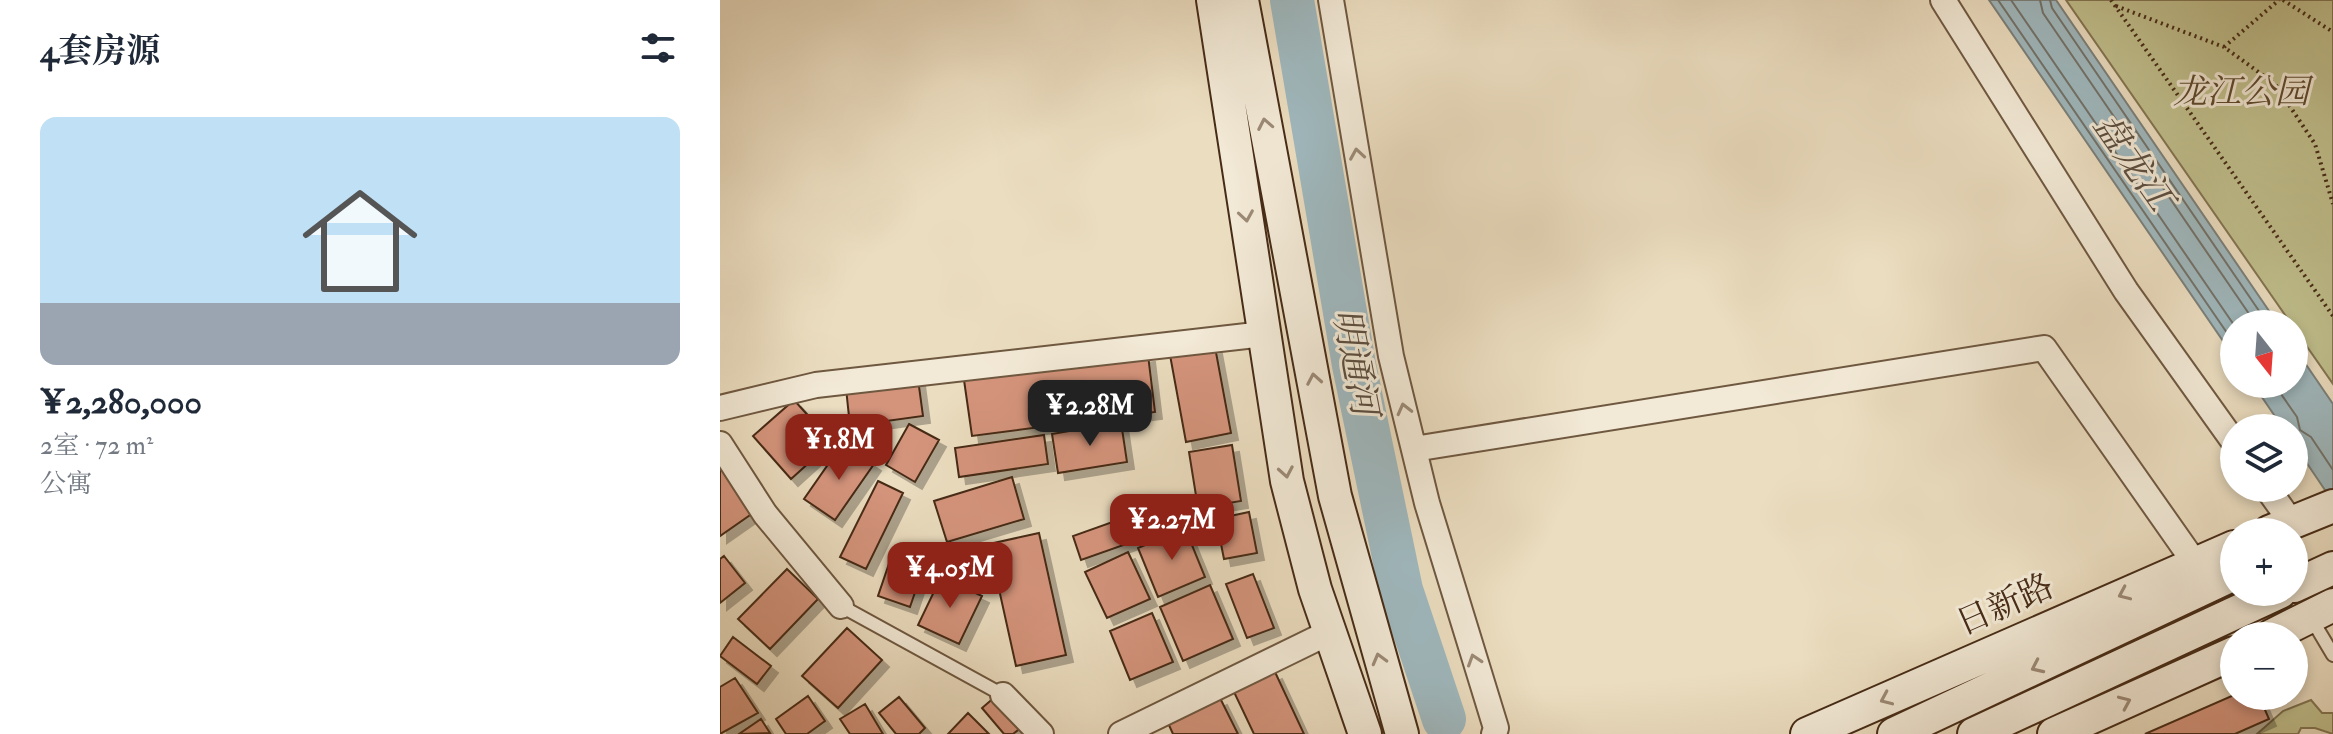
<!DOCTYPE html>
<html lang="zh">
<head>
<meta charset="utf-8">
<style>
  :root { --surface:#fff; --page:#f2f2f3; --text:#1f2937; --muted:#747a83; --accent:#8f2418 }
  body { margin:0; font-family:"IM FELL Double Pica","Noto Serif SC",serif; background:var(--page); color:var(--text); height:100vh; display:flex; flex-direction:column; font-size:30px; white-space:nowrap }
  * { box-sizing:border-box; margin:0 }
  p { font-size:26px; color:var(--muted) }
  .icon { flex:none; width:44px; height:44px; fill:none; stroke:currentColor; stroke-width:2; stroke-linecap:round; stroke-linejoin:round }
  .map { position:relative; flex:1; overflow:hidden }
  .drawer { display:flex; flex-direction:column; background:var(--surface); width:720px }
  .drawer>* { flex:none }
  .needle { width:52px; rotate:163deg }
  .fabs { position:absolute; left:1500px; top:310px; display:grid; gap:16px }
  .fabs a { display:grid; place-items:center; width:88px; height:88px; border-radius:50%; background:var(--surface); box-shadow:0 4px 12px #0003; font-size:40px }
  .price { position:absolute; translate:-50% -68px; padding:0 18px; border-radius:16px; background:var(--accent); color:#fff; font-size:26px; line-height:52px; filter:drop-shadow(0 2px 4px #0008) }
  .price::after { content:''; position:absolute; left:50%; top:48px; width:24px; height:18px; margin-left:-12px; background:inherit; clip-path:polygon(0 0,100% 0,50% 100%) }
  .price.selected { background:#222; color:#fff }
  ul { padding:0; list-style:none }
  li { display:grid; align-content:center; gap:16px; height:424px; padding:0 40px }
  li span { display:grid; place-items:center; height:248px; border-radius:16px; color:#555 }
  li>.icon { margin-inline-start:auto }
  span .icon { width:144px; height:144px; fill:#fffc; stroke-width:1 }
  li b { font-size:34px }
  h2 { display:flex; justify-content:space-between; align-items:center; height:96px; padding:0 40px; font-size:34px }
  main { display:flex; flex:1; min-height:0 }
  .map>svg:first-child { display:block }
</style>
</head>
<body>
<main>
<section class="drawer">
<h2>4套房源<svg class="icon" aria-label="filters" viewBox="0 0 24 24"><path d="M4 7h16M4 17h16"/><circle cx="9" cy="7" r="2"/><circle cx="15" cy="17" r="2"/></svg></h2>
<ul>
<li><span style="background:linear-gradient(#bfe0f5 75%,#9aa5b1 0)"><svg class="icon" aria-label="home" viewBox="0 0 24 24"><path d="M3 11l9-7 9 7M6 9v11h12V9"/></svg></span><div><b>¥2,280,000</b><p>2室 · 72 m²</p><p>公寓</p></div></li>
</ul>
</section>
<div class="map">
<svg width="1613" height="734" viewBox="0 0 1613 734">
  <defs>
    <filter id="shadow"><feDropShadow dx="7" dy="7" stdDeviation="0" flood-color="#0004"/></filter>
  </defs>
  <rect width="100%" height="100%" fill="#ebddc0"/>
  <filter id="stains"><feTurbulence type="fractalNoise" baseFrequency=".0025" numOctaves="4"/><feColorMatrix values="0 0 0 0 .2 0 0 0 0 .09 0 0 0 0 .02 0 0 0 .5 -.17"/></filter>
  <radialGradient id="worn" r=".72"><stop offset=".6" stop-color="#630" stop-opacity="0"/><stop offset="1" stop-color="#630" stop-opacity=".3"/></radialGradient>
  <path fill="#c0bf8d" stroke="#837552" stroke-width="2" d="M1346,0h267v384z
    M1591,700l11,13h11v21l-18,-6h-14l-3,6h-41l26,-23z"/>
  <path fill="#9fb8be" stroke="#7b807b" stroke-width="2" d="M1269,0h67l222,324h-44v33z
    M1574,347l39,57v98l-39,-58v-16h-11l-30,-44h41z"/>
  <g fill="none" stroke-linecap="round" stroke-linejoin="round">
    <path stroke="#72726a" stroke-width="2" d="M1278,0l236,343
      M1291,0l223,325
      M1320,0l3,13 213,311
      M1330,0l2,8 216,316
      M1554,384l23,33 3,13 11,7 22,33"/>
    <path stroke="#9fb8be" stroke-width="44" d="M572,0l62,365 47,225 43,129"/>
  </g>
  <path fill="#d4947c" stroke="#462b16" stroke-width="2" filter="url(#shadow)" d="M495,347l16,86 -45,9 -16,-87z
    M428,355l7,57 -183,24 -8,-56z
    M198,379l5,37 -73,10 -4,-38z
    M74,400l38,42 -41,37 -38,-43z
    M401,422l6,40 -69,11 -6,-39z
    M189,424l30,16 -24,42 -29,-17z
    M324,435l4,29 -89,13 -4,-29z
    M123,443l31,21 -39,56 -31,-21z
    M512,445l9,56 -43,7 -9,-56z
    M0,466l33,47 -33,23z
    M292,477l12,42 -77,23 -13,-41z
    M158,481l25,12 -37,76 -26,-12z
    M460,498l9,24 -108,38 -8,-24z
    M529,512l8,41 -33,6 -8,-40z
    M465,528l20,49 -47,20 -20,-49z
    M319,533l27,122 -50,11 -27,-122z
    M175,546l32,11 -17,50 -32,-11z
    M408,552l22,47 -43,19 -22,-46z
    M4,556l21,27 -25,20v-44z
    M67,569l31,30 -48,50 -32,-30z
    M533,574l21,54 -27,10 -21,-54z
    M221,577l41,19 -23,48 -41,-19z
    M490,585l23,54 -50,22 -23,-54z
    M432,613l21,49 -43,18 -20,-49z
    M127,628l35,32 -44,48 -36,-32z
    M13,637l38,29 -14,18 -37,-28z
    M555,672l29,62h-50l-20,-42z
    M15,678l23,35 -38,21v-47z
    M1514,695l25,1 10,23 -34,15h-90z
    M88,696l17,25 -18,13h-21l-10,-15z
    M276,696l26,31 -9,7h-9l-22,-26z
    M179,697l26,31 -6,6h-23l-17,-21z
    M500,698l18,36h-65l-5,-11z
    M145,704l18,30h-33l-10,-15z
    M248,713l21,21h-41z
    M41,719l9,14 -31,1z"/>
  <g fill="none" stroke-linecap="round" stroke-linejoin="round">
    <defs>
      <path id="service" d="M121,606l162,89
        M1591,618l22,37"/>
      <path id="minor" d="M611,0l60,356 36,147 69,225 -2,6
        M1223,0l183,291 108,151
        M0,408l96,-23 448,-51
        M0,444l45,70 76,92
        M694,449l630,-101 151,215
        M1547,488l25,35
        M283,695l38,39
        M401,734l209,-102"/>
      <path id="secondary" d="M493,0l74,481 28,108 50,145
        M522,0l93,496 67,238
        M1549,532l64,-26
        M1574,586l39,-18
        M1551,636l62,-31
        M1087,734l427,-187
        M1174,734l340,-160
        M1254,734l306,-142
        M1334,734l180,-81"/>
    </defs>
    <use href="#service" stroke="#6f5840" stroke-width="16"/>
    <use href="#minor" stroke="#6f5840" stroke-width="28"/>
    <use href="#secondary" stroke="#462b16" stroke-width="36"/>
    <path stroke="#462b16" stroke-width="4" stroke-dasharray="2 4" stroke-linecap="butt" d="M1391,0l222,316
      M1563,0l50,32
      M1396,6l108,41 51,37 40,60 18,60
      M1504,47l55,-47"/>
    <use href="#service" stroke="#f2e9d6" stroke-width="12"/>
    <use href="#minor" stroke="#f2e9d6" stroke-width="24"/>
    <use href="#secondary" stroke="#f2e9d6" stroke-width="32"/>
  </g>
  <defs><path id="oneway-chevron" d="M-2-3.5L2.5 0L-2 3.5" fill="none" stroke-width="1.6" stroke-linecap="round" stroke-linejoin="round" transform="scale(2)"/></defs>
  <g stroke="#9c8a76">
    <use href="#oneway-chevron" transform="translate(545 124) rotate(-101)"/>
    <use href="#oneway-chevron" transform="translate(637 154) rotate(-99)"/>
    <use href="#oneway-chevron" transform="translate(526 216) rotate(81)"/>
    <use href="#oneway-chevron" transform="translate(594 379) rotate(-100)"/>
    <use href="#oneway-chevron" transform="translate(684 409) rotate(-104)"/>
    <use href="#oneway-chevron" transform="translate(566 472) rotate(80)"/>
    <use href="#oneway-chevron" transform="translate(1404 594) rotate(156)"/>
    <use href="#oneway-chevron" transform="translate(659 659) rotate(-105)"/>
    <use href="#oneway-chevron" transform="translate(754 660) rotate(-108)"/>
    <use href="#oneway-chevron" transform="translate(1317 667) rotate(155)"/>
    <use href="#oneway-chevron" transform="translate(1166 699) rotate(156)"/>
    <use href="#oneway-chevron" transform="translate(1405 702) rotate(-24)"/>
  </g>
  <g text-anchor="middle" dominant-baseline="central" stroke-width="6" stroke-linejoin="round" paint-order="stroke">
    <g font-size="34" font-style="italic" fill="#5e492e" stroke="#f2e9d6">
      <text x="1521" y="92">龙江公园</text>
    </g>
    <g font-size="34" fill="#462b16" stroke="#f2e9d6">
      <text transform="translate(1285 605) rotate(-24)">日新路</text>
    </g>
    <g font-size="36" font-style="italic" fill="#5c4e40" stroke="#f2e9d6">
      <text transform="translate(1413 162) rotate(55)">盘龙江</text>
      <text transform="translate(635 362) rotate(79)">明通河</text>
    </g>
  </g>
  <rect width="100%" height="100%" filter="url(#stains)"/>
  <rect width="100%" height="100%" fill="url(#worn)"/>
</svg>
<div class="fabs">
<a><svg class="needle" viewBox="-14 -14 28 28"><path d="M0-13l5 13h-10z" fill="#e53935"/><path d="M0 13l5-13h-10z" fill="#747a83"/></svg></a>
<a><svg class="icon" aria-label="layers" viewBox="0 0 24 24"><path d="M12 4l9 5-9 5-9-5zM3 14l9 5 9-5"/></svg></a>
<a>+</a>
<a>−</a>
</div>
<b class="price selected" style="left:370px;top:448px">¥2.28M</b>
<b class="price" style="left:119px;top:482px">¥1.8M</b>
<b class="price" style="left:452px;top:562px">¥2.27M</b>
<b class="price" style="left:230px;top:610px">¥4.05M</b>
</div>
</main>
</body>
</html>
